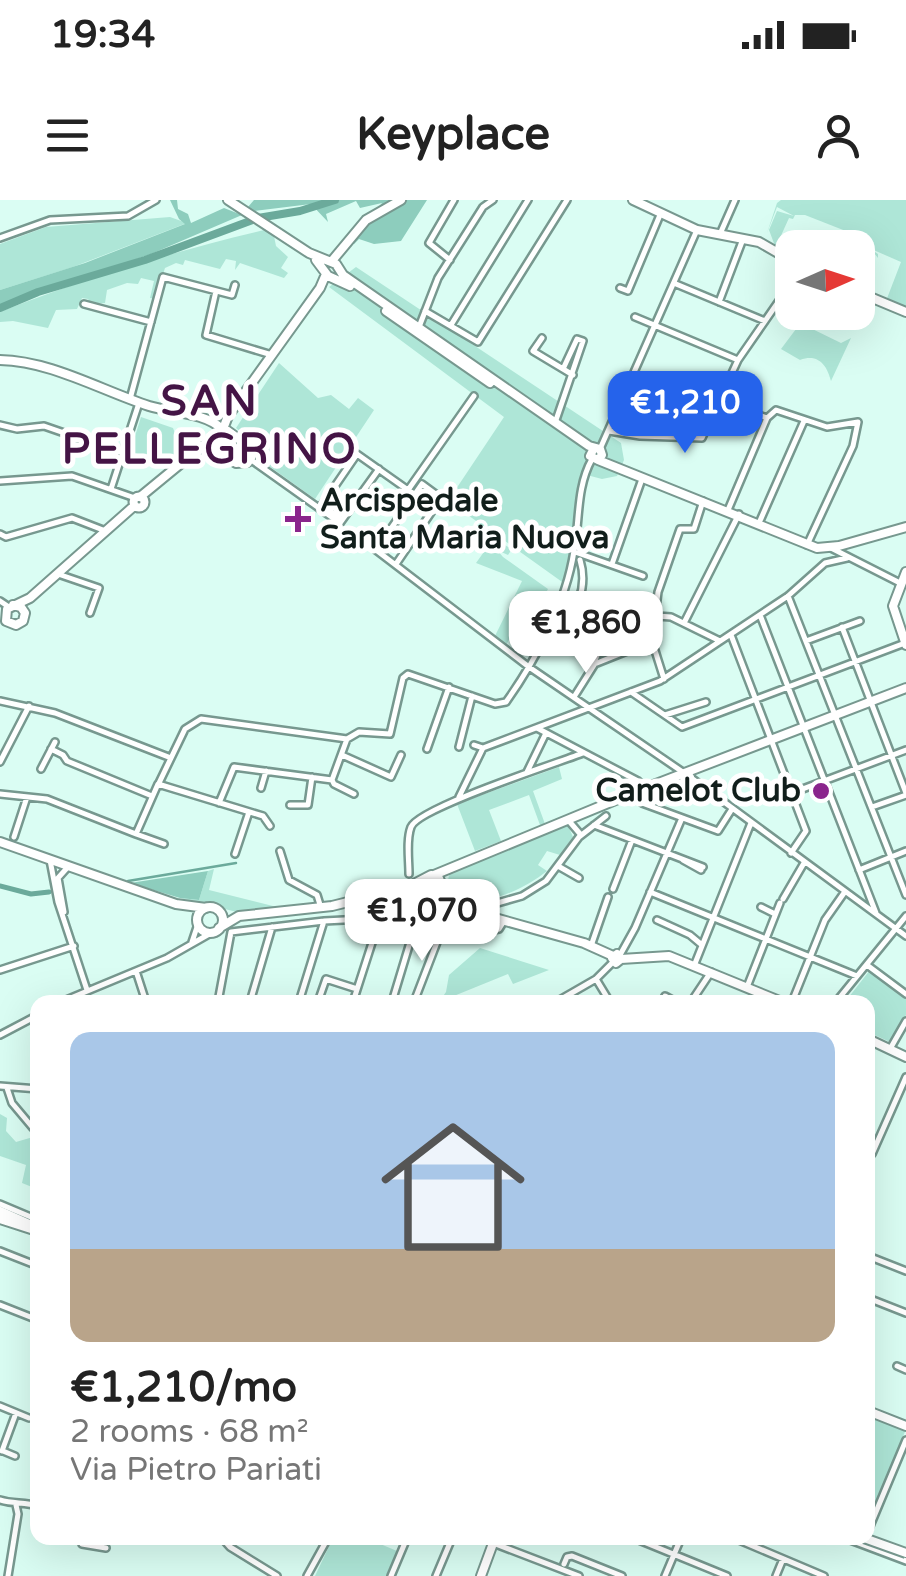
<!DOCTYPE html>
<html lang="en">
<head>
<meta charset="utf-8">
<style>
  :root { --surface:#fff; --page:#f6f6f6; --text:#222; --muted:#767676; --accent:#2563eb }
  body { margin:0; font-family:"Varela Round",sans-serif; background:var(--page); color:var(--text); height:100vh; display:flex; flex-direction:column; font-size:38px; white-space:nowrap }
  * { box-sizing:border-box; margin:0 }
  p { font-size:32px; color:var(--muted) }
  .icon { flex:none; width:55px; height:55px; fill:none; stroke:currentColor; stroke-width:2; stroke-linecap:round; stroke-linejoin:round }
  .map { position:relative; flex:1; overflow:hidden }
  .sheet { position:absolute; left:30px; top:795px; width:845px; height:550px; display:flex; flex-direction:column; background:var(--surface); border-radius:20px; box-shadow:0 10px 40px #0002 }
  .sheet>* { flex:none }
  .needle { width:65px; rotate:87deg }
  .controls { position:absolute; left:775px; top:30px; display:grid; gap:20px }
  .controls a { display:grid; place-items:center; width:100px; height:100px; border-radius:20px; background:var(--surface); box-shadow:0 10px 40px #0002; font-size:50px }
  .price { position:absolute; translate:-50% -85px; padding:0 22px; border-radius:20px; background:#fff; color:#222; font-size:32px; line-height:65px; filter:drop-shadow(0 2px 5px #0008) }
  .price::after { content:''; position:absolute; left:50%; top:60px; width:30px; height:22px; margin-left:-15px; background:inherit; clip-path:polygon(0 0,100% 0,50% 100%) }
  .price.selected { background:var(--accent); color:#fff }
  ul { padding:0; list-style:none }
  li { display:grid; align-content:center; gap:20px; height:530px; padding:0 40px }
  li span { display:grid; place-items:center; height:310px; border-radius:20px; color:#555 }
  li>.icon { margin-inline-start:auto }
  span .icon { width:180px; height:180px; fill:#fffc; stroke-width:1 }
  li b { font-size:42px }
  .status { display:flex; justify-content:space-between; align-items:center; height:70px; padding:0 50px; background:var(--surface); direction:ltr }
  .status svg { height:28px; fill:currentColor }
  header { display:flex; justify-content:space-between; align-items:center; height:130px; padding:0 40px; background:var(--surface); font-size:45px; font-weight:700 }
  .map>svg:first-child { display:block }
</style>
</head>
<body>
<div class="status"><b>19:34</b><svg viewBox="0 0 49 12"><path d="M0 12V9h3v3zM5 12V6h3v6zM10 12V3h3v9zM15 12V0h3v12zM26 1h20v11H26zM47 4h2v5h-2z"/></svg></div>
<header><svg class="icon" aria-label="menu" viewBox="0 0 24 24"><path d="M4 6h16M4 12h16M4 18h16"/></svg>Keyplace<svg class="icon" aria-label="person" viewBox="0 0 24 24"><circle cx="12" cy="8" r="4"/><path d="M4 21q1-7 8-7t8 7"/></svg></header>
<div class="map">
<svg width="906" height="1376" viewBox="0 0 906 1376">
  <rect width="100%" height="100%" fill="#dafdf3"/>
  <path fill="#aee6d7" d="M781,0h125v109l-20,-8 15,-39 -32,-14 9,6v4l-4,-5 -3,2 1,-4 -12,-5 -2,2v-10l10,10 -7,-11 -56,-22h-10l-2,4 -4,-1 -10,22 13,11v5l-17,-10 -6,-16 8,-19 17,5 -17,-9 -10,26 10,-30z
    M170,17l17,6 -114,44 -73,23v-46l46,-17z
    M264,30l10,6 2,10 12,11 -7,11 7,5 -4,5 -44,-15 -5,7 1,-9 -10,-2 -6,10 -35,-9 -2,5 -7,-2 -11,5 -10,31 -5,-1 4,-17 -13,-3 -3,6 -11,-1 -20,7 -2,13 -14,1 -3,-5 -6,-1 -5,11 -21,1 -8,18 -35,-7 -13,1v-10c85,-34 175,-61 264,-82z
    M356,67l265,176 3,17 -7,16 -15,3 -19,-5 -10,77 -8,33 -60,-43 -2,3 9,5 -4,6 -11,-5 6,7 45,32 -12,23 -10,-4 -21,39 -11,-9 28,-57 -46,-18 20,-28 -48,-34 56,-84 -175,-130z
    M794,117v3l47,23 10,-5 -20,43c-4,-15 -12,-28 -31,-21l-19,-11 18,-24 -7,-4z
    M279,163l39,35 13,-3 18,14 9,-11 16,12 -59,89 -53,-38 -7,-17 -19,-16z
    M141,217l32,11 3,8 8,-8 10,18 -27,23 -10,-10 -27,-7z
    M616,412l40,3 -4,26 -55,22 -2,-3z
    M559,567l3,12 -29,12 12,33 -5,1 -11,-30 -40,15 12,31 -26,10 -18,-47z
    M567,623l6,14 -13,18 -13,-4 -9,14 9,6c-24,19 -66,39 -95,24l-4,-15 2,-8z
    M214,669l-5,21 72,18 -44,4 -57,-14 19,2 9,-29z
    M480,748l69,22 -36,14 -5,-10 -69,28 7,-10 3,-17z
    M870,770l36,28v17l-16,27 -22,-10v-30h-23z
    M0,914l7,4 -1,13 10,11 17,-5 4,6v46l-15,-6 4,-18 -26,-9z
    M868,1216l38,13 -38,98z
    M333,1338h33l31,13 -11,25h-71z"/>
  <path fill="#8dcdbd" d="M170,0h7l1,9 10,5 3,9 33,-15 18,7 -91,39 -151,52v-16l85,-27 100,-39 -6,-5z
    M254,0h173l-26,41 -27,3 -15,-5 -5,5 -6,-2 34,-39 -22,5 -4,-7 -30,13 2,8 -17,-18 -57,7 -6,-4z
    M208,671l-9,29 -19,-2 -50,-15z"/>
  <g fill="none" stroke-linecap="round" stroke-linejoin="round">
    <path stroke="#6baa9b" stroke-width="2.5" d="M128,681l108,-18"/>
    <path stroke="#6baa9b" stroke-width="5" d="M0,686l31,8 18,-2"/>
    <path stroke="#6baa9b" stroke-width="8" d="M0,108l38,-16 107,-32 113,-42 42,-7 35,-11"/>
    <defs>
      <path id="street" d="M720,34l15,-34
        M0,38l50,-18 78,-4 28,-16
        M450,60l-21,-17 25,-43
        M676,84l89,37
        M620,88l8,3 32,-76
        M216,91l-10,44 66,20
        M719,102l24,-63
        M84,104l67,18
        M425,111l53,31 89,-142
        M635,117l103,43
        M451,125l77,-125
        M419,127l19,-49 45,-71 10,-7
        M542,138l-9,13 40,24
        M563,169l14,-30 6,2
        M666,182l101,36
        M130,199l33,-122 69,18 3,-10
        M767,218l9,-8 51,17 31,-5 -5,24 -46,99
        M555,223l28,-82
        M0,225l17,4 27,-3 78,27
        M609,231l31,5 62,2 36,-78 54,-78
        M600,249l97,-219
        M250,259l90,64 39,-54
        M0,281l72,-5 63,22
        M422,284l-46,66 153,117 161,110 216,159
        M111,289l28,-86
        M325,307l17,13
        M323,310l-1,-5 35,-51 51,36 66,-94
        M728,310l39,-92
        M759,323l45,-102
        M0,334l6,3 66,-19 31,12
        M831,348l69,35
        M575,352l68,24
        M396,364l45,-66 -19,-14
        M612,364l30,-85
        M58,374l41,14 -9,25
        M788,396l118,299
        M0,401l9,6
        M575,410l96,7 49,24
        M616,412l-21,48 2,3 55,-22
        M760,415l116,298
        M550,421l17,1c13,-18 20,-39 13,-62
        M684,423l55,-109
        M842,427l64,166
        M731,435l75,196 -15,22
        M806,441l54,-20
        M664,479l-12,-38 6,-49 22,-63h14l9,-28
        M631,492l51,35 223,-84
        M574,497l22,-35
        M0,501l55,12 116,45
        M665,515l41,-13
        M537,528l101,53 5,6
        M474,545l9,3 177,-67 128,-85 37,-33 22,-5
        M459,547l13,-51
        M51,549l12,6 4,6 85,35
        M427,549l22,-62
        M342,555l49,22 10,-22
        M0,562l29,-56
        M41,569l14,-27
        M527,572l19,-39
        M332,580l2,4 20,10
        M159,583l26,-54 16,-10 146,20
        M261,588l5,-17
        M792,593l114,-43
        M0,594l47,5 89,35 22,-50 105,32 7,10
        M459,597l24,-49
        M219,603l15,-36 98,13 15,-41 12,-7 31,2 13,-56 5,-4 87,30 11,-2c30,-42 60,-99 68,-151 6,-31 2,-63 18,-92
        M642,603l76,28 14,-22
        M290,605h18l4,-28
        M872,607l34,-12
        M569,621l12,14
        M594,625l109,42
        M136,634l28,10
        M14,637l13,-40
        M280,651l9,29 28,15 4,13
        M235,654l14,-42
        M50,660l8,42 29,88
        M683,660l18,10
        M558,666l21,12
        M859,670l47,-19
        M409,674c0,-14 -3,-34 2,-47 7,-19 146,-64 172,-74
        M613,689l19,-49
        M650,692l207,84
        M783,699l21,-36
        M487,706l35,-10 24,-15 33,-44 27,-21
        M761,707l14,7
        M64,712l-6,-34 9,-10
        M657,720l33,15 12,10
        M477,733l22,-4 5,-8
        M192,742l6,-18
        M591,746l17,-49
        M620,755l15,-27 47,-110
        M867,765l39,29
        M694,766l57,-143
        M0,770l74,-24
        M136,771l10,31
        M596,779l14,23
        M747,787l33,-84
        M61,802l106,-44 44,-25
        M218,802l13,-70 93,-11 118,-6 2,9 -30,78
        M250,802l22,-75
        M299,802l25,-81
        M318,802l8,-23 31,10
        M353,802l27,-84
        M392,802l26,-86
        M556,802l40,-23 17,-17
        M662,802l3,-6 11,6
        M691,802l20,-30
        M792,802l33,-82 19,-27
        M836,802l70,-86
        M0,835l38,-20
        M890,849l16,-28
        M0,886l38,3
        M7,888l5,15 21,25
        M872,954l34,-77
        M0,1004l38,16
        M0,1051l38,15
        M868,1056l38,15
        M868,1098l38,15
        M0,1105l38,15
        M897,1166l9,4
        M0,1206l29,12
        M2,1251l14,-38
        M3,1251l12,5
        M0,1300c13,4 24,2 38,6
        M868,1331l38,-91
        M83,1338l-1,6 24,4
        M222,1338l8,9 47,29
        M634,1338l93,38
        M734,1338l90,38
        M845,1338l61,23
        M493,1343l86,33
        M564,1364l3,-7 5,-1 50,20
        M8,1376l10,-62 -2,-9
        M307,1376l21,-38
        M391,1376l16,-38
        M436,1376l16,-38
        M665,1376l16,-38
        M776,1376l7,-17"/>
      <path id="secondary" d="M228,0l81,53 27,11 7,11 246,171 11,3 2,6 -4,5 -8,-4 4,-8
        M633,0l64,30 62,12 33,19
        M316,60l12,16 22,10
        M331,62l35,-42 35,-20
        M858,92l48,20
        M386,111l104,72
        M0,160c51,1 100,30 149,46 23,7 55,6 73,23
        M223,229l5,-13 92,-128 6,-14
        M225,229l26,19 1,8 -4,6 -12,1 -21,-14 -2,-13z
        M598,260l219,88 22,-2 67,-19
        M133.5 302a5.5 5.5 0 1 1 11 0a5.5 5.5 0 1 1-11 0Z
        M140,297l73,-60
        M906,372l-13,34 13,39
        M13,405l8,2 4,6 -2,8 -7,4 -10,-4 1,-12 23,-11 104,-92
        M0,642l176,62 30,4
        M434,675l201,-83 271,-104
        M408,687l23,-12 7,1 10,24
        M197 720a13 13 0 1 1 26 0a13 13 0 1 1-26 0Z
        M219,728l20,-12 93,-10 76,-19 16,2 46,22 114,32 29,13
        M617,754l4,5 -5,4 -4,-5z
        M621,759l48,-3 113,46
        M868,839l38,18
        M0,1011l38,17
        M0,1019l34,11
        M868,1211l38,15
        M481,1376l14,-38"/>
    </defs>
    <use href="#street" stroke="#77988f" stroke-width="10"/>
    <use href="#secondary" stroke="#77988f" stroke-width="12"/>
    <use href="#street" stroke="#fff" stroke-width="5"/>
    <use href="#secondary" stroke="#fff" stroke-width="8"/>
    <defs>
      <path id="secondary-bridge" d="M864,1338l42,15"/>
    </defs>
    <use href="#secondary-bridge" stroke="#77988f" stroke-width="12" stroke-linecap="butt"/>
    <use href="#secondary-bridge" stroke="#fff" stroke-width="8"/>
  </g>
  <g fill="#8a258c" stroke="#fff" stroke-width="4">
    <path d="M293 304h10v10h10v10h-10v10h-10v-10h-10v-10h10z"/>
    <circle cx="821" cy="591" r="10"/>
  </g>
  <g text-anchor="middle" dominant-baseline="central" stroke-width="10" stroke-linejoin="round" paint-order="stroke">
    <g font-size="32" font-weight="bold" fill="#111e1b" stroke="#fff" text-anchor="start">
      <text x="320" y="301">Arcispedale<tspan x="320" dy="37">Santa Maria Nuova</tspan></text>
      <text x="801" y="591" text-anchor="end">Camelot Club</text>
    </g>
    <g font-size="42" font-weight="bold" letter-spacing="2.5" fill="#441445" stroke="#fff">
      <text x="210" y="201">SAN<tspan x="210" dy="48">PELLEGRINO</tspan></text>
    </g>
  </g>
</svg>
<div class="controls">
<a><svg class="needle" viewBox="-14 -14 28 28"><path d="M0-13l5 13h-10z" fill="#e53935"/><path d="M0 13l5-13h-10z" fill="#767676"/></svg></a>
</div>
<b class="price selected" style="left:685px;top:256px">€1,210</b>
<b class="price" style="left:586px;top:476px">€1,860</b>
<b class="price" style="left:422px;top:764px">€1,070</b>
<section class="sheet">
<ul>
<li><span style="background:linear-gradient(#a9c7e8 70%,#b9a48a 0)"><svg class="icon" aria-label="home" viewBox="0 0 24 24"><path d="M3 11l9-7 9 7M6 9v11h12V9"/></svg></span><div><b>€1,210/mo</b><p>2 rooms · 68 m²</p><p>Via Pietro Pariati</p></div></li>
</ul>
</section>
</div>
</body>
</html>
